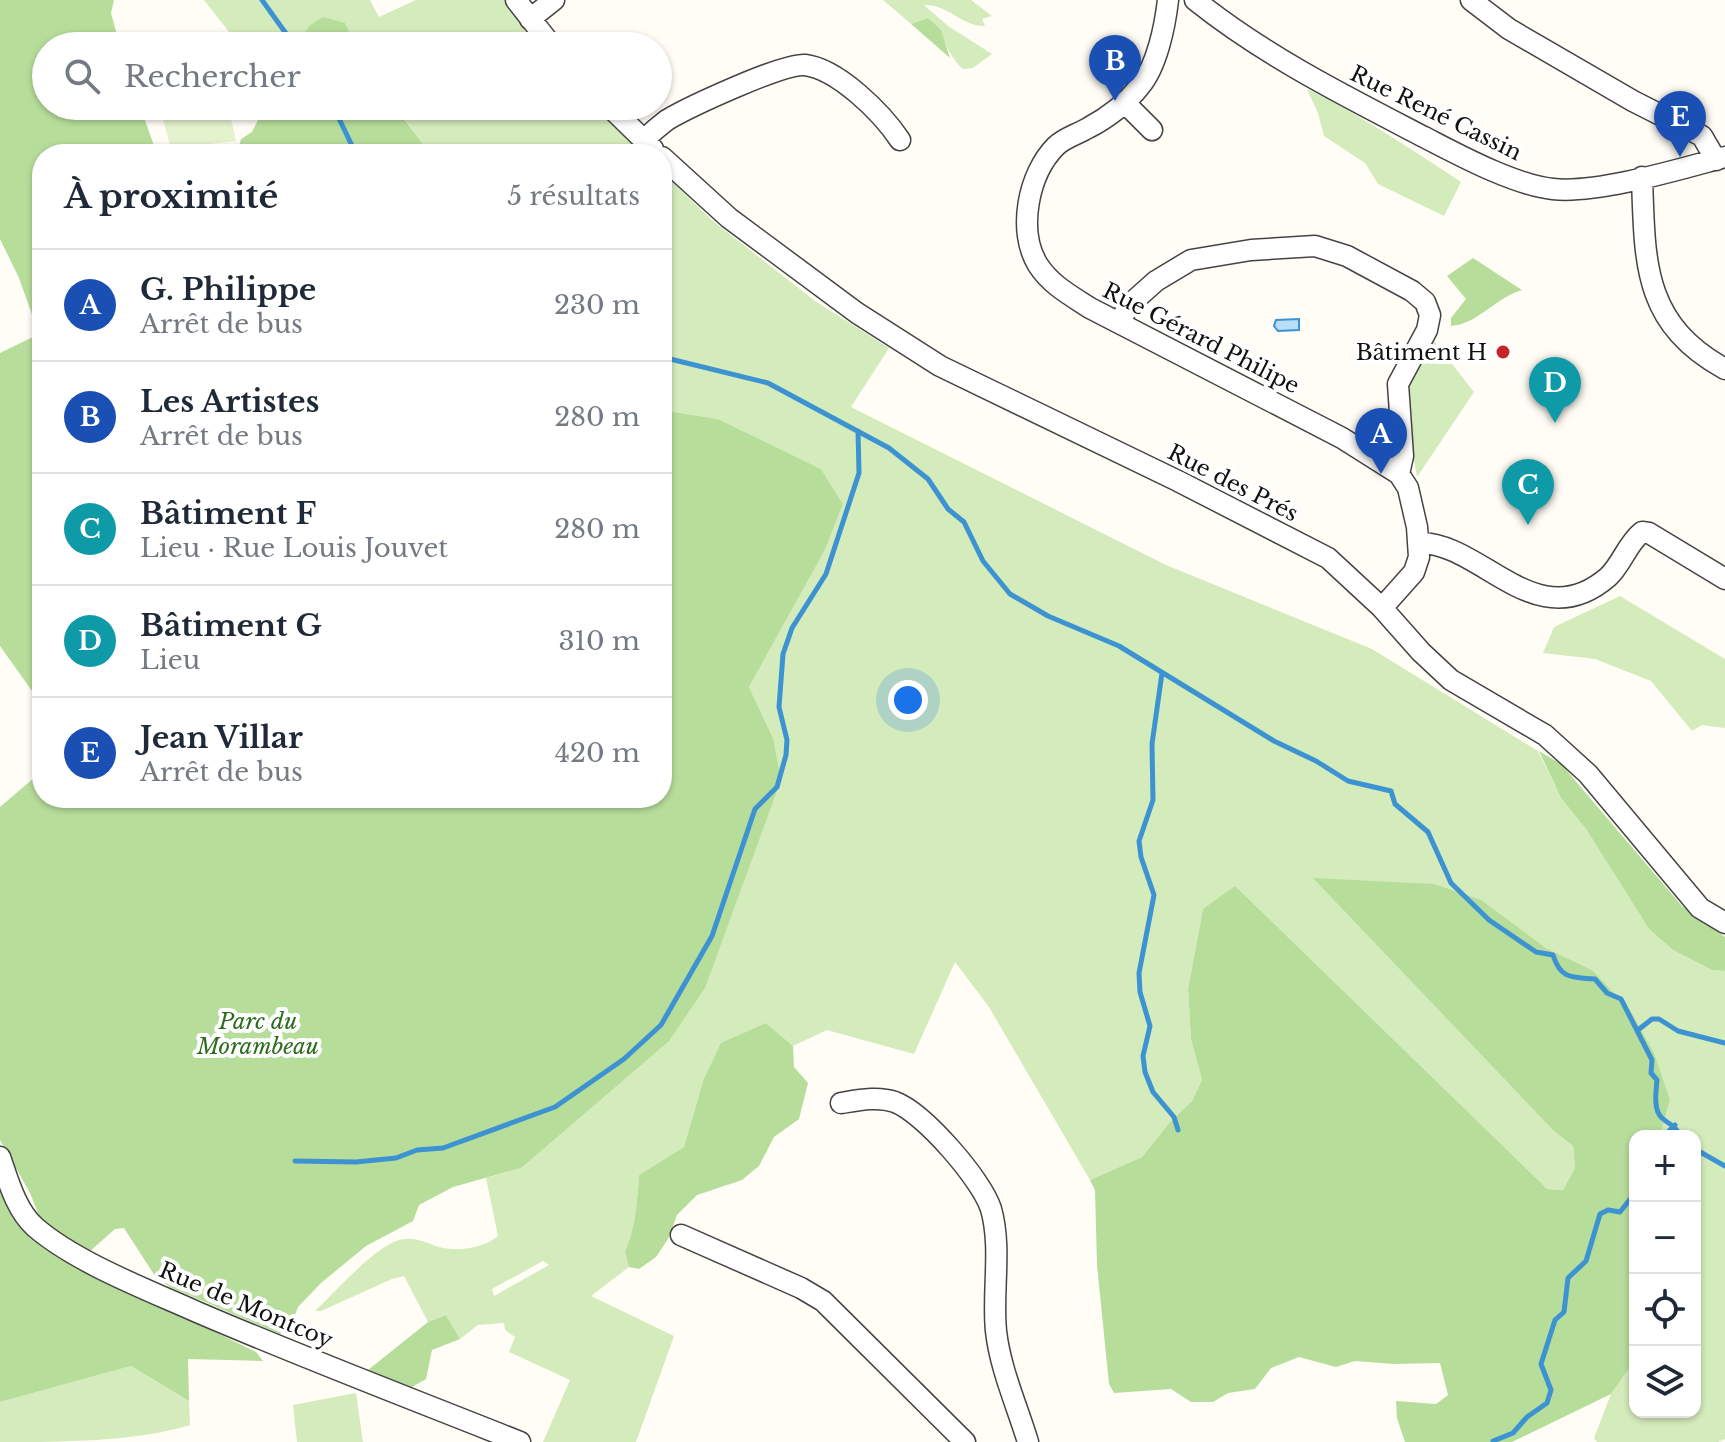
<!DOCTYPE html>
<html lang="fr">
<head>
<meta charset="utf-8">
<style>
	:root { --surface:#fff; --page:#f2f2f3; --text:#1f2937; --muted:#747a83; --line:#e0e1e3; --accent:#0f766e }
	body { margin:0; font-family:"Libre Baskerville",serif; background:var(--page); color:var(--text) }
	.controls { position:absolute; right:24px; bottom:24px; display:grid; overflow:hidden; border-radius:16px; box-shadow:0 2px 6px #0004 }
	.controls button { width:72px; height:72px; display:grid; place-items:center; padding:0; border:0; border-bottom:2px solid var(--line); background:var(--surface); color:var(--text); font:40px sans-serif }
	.you { position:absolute; left:908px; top:700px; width:28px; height:28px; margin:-20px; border:6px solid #fff; border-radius:50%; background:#1a73e8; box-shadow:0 0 0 12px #1a73e833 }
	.badge { display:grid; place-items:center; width:52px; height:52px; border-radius:50%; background:var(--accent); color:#fff; font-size:26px; font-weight:700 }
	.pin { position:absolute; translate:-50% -66px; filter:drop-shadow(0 2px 4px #0008) }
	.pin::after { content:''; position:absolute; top:42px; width:28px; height:24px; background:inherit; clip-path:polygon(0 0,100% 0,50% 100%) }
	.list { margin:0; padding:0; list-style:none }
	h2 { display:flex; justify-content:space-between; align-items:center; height:104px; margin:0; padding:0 32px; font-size:34px }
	h2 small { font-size:26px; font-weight:400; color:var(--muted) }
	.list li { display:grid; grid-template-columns:52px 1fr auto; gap:24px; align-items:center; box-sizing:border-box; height:112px; padding:0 32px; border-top:2px solid var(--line) }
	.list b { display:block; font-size:30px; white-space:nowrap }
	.list p { margin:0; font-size:26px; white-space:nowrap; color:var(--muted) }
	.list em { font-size:26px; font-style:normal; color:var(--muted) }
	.icon { flex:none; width:44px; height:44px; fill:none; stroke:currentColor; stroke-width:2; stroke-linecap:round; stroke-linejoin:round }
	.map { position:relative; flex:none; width:1725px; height:1442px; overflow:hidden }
	.search { position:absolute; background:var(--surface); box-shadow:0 2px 6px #0004; left:32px; top:32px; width:640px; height:88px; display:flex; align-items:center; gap:20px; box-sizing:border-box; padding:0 28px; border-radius:44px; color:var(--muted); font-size:30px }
	.panel { position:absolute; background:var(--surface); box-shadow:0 2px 6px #0004; left:32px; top:144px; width:640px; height:664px; border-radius:32px }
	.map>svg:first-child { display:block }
	.green { fill:#d4ebbc; fill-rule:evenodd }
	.forest { fill:#b7dd9b }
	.pitch { fill:#e5f2ce }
	.water { fill:#b8def8; stroke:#3d93d1; stroke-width:2 }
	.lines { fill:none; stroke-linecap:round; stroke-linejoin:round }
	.stream { stroke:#3d93d1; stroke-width:5 }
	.minor-casing { stroke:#444; stroke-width:23 }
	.minor { stroke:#fff; stroke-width:20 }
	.poi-dot { fill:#c52429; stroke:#fff; stroke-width:3 }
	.labels { text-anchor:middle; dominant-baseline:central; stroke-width:8; stroke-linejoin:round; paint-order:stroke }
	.street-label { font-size:22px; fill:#111; stroke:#fff }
	.poi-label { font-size:22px; fill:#111; stroke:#fff; text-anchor:end }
	.park-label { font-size:22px; font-style:italic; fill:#2d6c1e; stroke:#fff }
</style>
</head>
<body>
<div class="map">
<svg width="1725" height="1442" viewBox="0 0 1725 1442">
	<rect width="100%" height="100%" fill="#fffdf5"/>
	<path class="green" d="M204,0h166l9,17 37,-17h89l36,46h-184l-12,-23 -36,3 -14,20h-55z
		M883,0h88l21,16 -10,3 3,7c-24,0 -39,-23 -61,-21l24,21 44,28 -19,14 -10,1c-17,-15 -18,-35 -35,-51l-17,6z
		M1307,89c54,26 104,60 154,93l-17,34 -66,-32 -13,-21 -41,-27 -6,-23z
		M395,106h199l49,48h-181l2,-7c-12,2 -21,7 -33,7z
		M662,172l52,50 101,79 74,47 -38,59 315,158 206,84 166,102 23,47 25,31 63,100 24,21 39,20 13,1v468l-7,3h-121l-3,-4 17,-44 24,-34v52h60v-276h-35l10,-36 -78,-130 -46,-22 -65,-47 74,231 18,14 2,22 -12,22 -16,-1 -344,-280 -15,80 3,50 11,41 -10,21 -22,21 -28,35 -52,23 -101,-173 -34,-45 -41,92 -87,-24 -34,16 -27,-23 -63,58 -19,66 -45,28c-2,26 -3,53 -14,76l4,16 -38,29 83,40 -38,106h-93l27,-62 -61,-28 6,-15 -10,-7 -1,-7 -26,2 -18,14 -14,-24 -18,7 -24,-46 -12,3 -71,32h-6c21,-20 56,-60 81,-70 17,-6 27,1 43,6 19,5 45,1 59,-11l-12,-58 35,-10 252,-430 -24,-51 76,-137 18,-46 -22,-35 -103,-50 -56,-9zM543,1261l6,4 -55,31 -2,-7z
		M1434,341l40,51 -57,85 -12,-66 1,-34z
		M1620,596l105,63v69l-23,-3 -10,6 -41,-50 -56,-22 -52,-6 11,-26z
		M131,1366l58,35 1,24c-56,17 -129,17 -190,17v-40z
		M356,1393l7,49h-66l-4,-37z"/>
	<path class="forest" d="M0,0h114l-3,13 9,33h-74v60h75l2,5 19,1 15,42h-115v551l-42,-59v-293l39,-19 -20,-56 -19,-39z
		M323,17l22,6 12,23h-62l14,-20z
		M928,18l13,12 9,28 -39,-34z
		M265,106h129l37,48h-194l4,-15 11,-7z
		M1473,258l49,32c-27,8 -44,34 -71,36v-8l15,-19 -19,-23z
		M662,410l56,9 103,50 22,35 -18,46 -76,137 24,51 8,42 -76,208 -36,53 -148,127 -68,19 -34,18 -6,16 -47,25 -45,37 -23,24 -7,19 -11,8 -110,-47 -15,-11 -31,-48 -9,1 -26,23 -27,-16 -22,-18 -10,-25 -30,-53v-333l42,-36v27h620z
		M1539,751l22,13 121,142 43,31v34l-13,-1 -39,-20 -24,-21 -63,-100 -25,-31z
		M1313,878l121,6 47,16 65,48 46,22 38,40 24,43 16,47 -10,36h-25v51l-3,5 3,18v150l-24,34 -99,48h-107l-8,-24 -1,-17 40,3 12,-9 -8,-32 -46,1 -39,-3 -19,6 -37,-10 -28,11 -16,21 -27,4 -15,9h-22l-20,-13 -57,4 -5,-9 -12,-119 -2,-75 -5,-10 52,-23 28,-35 22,-21 10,-21 -11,-41 -3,-50 15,-80 32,-23 312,303 16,1 12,-22 -2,-22 -18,-14z
		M766,1023l27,23 1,21 14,16 -9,36 -25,18 -15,29 -17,14 -45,15 -20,20 -9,24 -12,18 -17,12 -10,-2 -4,-16c11,-23 12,-50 14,-76l45,-28 19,-66 18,-38z
		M0,1183l25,48 31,24 200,97 7,9 -75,-2 1,42 -58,-35 -131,36z
		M446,1315l14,24 -28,11 -6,29 -16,9 -42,-18 60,-48z"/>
	<path class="pitch" d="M159,106h69l8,35 -65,7z"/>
	<path class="water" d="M1299,319v11l-21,1 -4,-5 2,-6z"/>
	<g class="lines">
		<path class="stream" d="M262,0l33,46
			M333,106l23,48
			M662,357l106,26 121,65 39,31 20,30 16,13 19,39 27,33 38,22 71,30 155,95 42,20 32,20 43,10 4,13 33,28 23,51 38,37 47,32 17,3c8,25 19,22 42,24l12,14 14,6 31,61 -1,13 6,7c-1,11 -4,30 5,38 9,8 12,6 19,18
			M1162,673l-10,71 1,56 -14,41 2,16 13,38 -15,78 1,19 10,34 -7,30 2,16 8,20 21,25 4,13
			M1638,1030l14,-11h7l19,12 47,12
			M1664,1136l11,-11
			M1695,1149l30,17
			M295,1161l61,1 40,-4 21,-8 26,-2 112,-41 69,-48 37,-34 51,-89 43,-127 22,-22 9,-32 1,-15 -8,-33 4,-53 9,-26 34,-54 33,-101 -1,-42
			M1493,1441l20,-8 14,-16 20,-14 4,-13 -10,-26 14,-44 9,-8 4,-34 18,-17 14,-47 8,-4 12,2 15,-19"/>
		<g class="minor-casing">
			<path id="minor" d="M516,0l36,46
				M1168,0c-3,26 -11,66 -28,86 -15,19 -31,31 -52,42 -10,6 -24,10 -32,18 -28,28 -39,85 -18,119 13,20 32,30 52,43l252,130 57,36 9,14 9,39 2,30 -5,15 -32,36
				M1195,0c70,56 150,96 229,137 35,18 90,48 129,52 44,5 127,-20 172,-32
				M1471,0l38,29 124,72 69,35 14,24
				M530,19l24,-19
				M1125,103l27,27
				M609,106l44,43
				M644,140c7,-7 15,-14 23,-20 22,-13 116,-57 138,-55 33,4 77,48 95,75
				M662,157l67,61 128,95 83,53 238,115 150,77 54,50 39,44 30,28 94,55 43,39 112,134 25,15
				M1642,177c3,85 0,146 83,192
				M1120,323l8,-17 28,-25 35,-21 60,-10 64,-4 32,10 65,35 13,11 5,13 -3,15 -29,54 5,72 -4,18
				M1418,543c63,-2 118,96 190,34 14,-13 19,-33 34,-45l7,1 76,46
				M841,1103c18,-3 37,-7 54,-1 29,11 87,78 96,107 11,39 1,82 5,122 4,37 21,75 32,111
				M0,1157c8,23 16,53 35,70 40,35 113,63 162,85 107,46 215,87 323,130
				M681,1235l120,53 22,13 142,141"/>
		</g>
		<use href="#minor" class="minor"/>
	</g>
	<circle class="poi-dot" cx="1503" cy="352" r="8"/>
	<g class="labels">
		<g class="street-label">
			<text transform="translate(1436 113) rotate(26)">Rue René Cassin</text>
			<text transform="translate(1201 338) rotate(27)">Rue Gérard Philipe</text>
			<text transform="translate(1233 483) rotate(27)">Rue des Prés</text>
			<text transform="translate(246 1305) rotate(23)">Rue de Montcoy</text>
		</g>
		<g class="poi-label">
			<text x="1487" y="352">Bâtiment H</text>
		</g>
		<g class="park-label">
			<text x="258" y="1021">Parc du<tspan x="258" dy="25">Morambeau</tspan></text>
		</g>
	</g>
</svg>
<div class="controls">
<button>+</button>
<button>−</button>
<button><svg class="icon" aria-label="locate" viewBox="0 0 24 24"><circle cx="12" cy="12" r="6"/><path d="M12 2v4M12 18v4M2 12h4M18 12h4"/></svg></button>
<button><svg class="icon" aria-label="layers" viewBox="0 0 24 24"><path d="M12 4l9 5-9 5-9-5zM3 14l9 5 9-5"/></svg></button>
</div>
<div class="you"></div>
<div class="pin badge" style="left:1381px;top:474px;background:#1a4fb4">A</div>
<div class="pin badge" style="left:1115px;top:101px;background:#1a4fb4">B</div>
<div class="pin badge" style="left:1528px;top:525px;background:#0f9aa8">C</div>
<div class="pin badge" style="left:1555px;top:423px;background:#0f9aa8">D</div>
<div class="pin badge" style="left:1680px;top:157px;background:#1a4fb4">E</div>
<div class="search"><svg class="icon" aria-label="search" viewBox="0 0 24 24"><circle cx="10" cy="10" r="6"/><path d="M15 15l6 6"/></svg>Rechercher</div>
<section class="panel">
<h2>À proximité<small>5 résultats</small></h2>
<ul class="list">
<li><span class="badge" style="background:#1a4fb4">A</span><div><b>G. Philippe</b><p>Arrêt de bus</p></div><em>230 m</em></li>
<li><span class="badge" style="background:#1a4fb4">B</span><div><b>Les Artistes</b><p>Arrêt de bus</p></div><em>280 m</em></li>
<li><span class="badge" style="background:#0f9aa8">C</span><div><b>Bâtiment F</b><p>Lieu · Rue Louis Jouvet</p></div><em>280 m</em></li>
<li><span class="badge" style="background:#0f9aa8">D</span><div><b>Bâtiment G</b><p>Lieu</p></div><em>310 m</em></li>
<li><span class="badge" style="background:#1a4fb4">E</span><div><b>Jean Villar</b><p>Arrêt de bus</p></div><em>420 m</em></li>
</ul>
</section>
</div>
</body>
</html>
